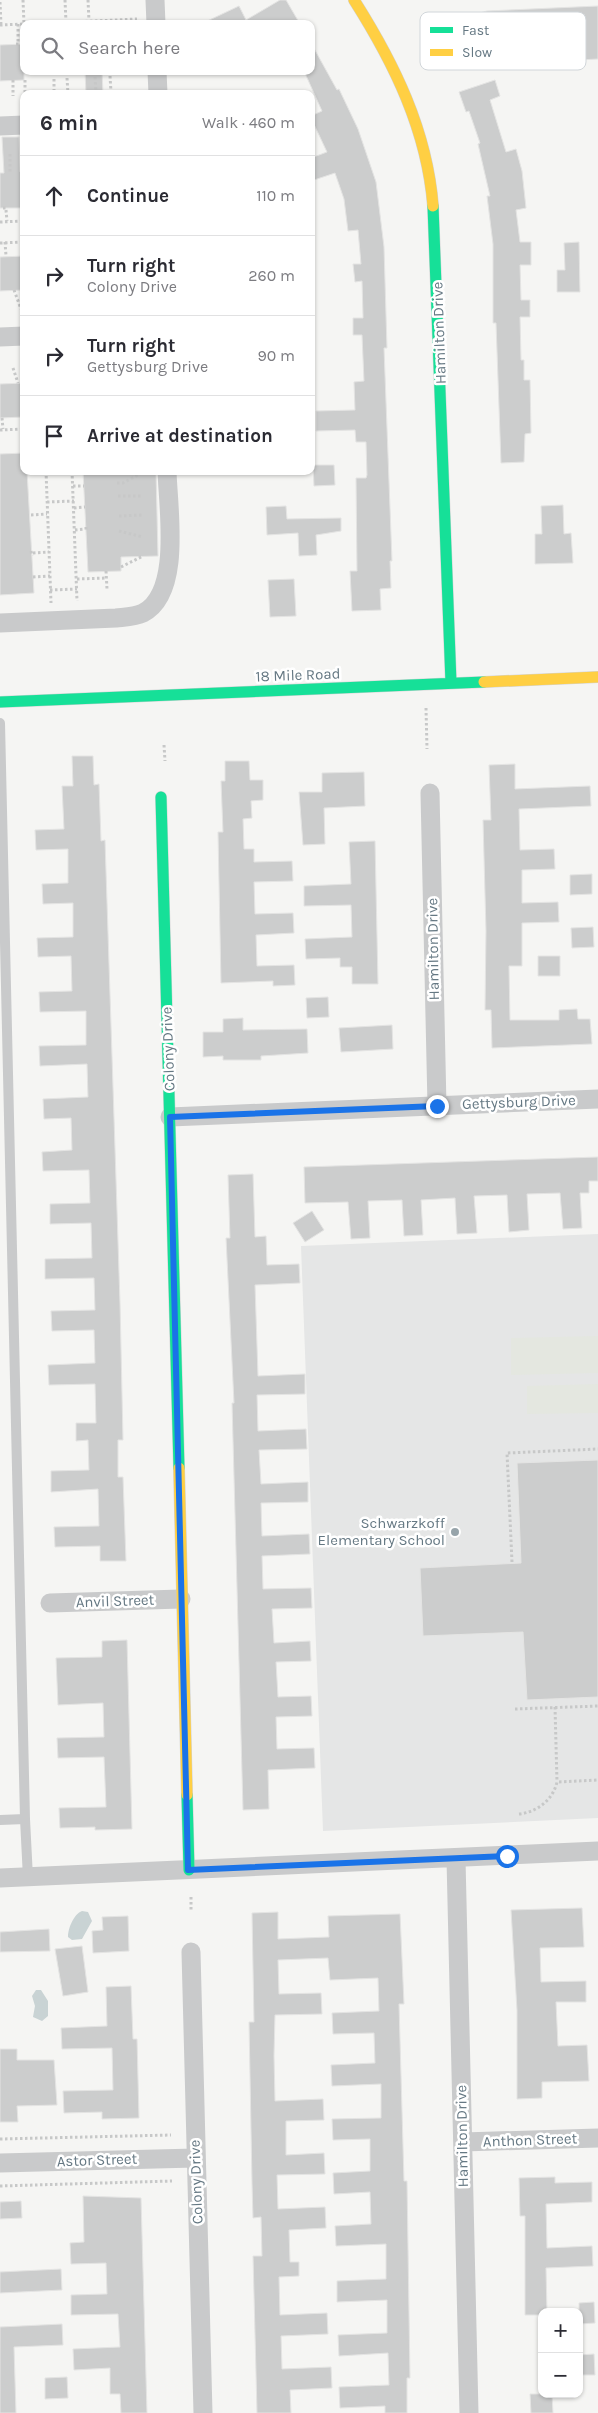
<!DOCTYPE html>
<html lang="en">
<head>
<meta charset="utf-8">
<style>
	:root { --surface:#fff; --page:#f2f2f3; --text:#2b2b33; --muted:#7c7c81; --line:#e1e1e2 }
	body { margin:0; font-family:Karla,sans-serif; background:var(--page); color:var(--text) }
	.controls { position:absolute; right:15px; bottom:15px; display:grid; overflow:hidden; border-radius:10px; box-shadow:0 1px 4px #0004 }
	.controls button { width:45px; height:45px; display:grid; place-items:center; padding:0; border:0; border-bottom:1px solid var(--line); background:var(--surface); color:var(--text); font:25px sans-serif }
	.stop { position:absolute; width:15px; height:15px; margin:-11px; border:4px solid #1a73e8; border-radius:50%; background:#fff }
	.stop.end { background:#1a73e8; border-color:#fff; box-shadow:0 1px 5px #0008 }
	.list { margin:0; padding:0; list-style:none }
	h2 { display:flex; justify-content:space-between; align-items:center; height:65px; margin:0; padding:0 20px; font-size:21px }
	h2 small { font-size:16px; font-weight:400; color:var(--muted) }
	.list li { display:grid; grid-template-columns:32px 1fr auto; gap:15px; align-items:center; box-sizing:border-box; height:80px; padding:0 20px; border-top:1px solid var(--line) }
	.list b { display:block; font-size:19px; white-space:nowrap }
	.list p { margin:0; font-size:16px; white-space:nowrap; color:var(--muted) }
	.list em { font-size:16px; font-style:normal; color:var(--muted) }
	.icon { flex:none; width:28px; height:28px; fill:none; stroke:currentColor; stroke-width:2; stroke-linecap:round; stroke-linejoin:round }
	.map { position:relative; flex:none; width:598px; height:2413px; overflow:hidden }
	.search { position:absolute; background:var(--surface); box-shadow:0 1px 4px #0004; left:20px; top:20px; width:295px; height:55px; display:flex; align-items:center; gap:12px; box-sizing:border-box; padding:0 18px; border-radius:10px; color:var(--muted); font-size:19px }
	.panel { position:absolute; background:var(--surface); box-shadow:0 1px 4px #0004; left:20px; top:90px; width:295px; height:385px; border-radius:10px }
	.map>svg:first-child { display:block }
	.built { fill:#e5e6e6 }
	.green { fill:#e4e7e0 }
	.water { fill:#c9d3d4 }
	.building { fill:#cccdcd; stroke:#e4e4e3 }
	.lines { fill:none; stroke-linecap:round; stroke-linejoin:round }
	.fast-casing { stroke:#d2d3d4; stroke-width:12 }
	.slow-casing { stroke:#d2d3d4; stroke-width:12 }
	.path { stroke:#c7c8c8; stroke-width:3; stroke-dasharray:2.5 2.5; stroke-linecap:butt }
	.lane { stroke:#c9cacb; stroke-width:10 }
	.street { stroke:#c9cacb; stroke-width:19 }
	.fast { stroke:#16e098; stroke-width:11 }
	.slow { stroke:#ffcf43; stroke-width:11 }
	.route { stroke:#1a73e8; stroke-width:6 }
	.poi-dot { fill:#97a4aa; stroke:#fff; stroke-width:2 }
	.labels { text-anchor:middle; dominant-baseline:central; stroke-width:5; stroke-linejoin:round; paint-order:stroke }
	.street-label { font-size:15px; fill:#657883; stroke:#fff }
	.poi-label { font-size:15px; fill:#657883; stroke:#fff; text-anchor:end }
	.key { fill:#fff; stroke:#d1d6da; stroke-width:1 }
	.key-label { font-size:14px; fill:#657883 }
</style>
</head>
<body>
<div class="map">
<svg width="598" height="2413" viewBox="0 0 598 2413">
	<rect width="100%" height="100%" fill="#f5f5f3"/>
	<path class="built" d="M598,1234v584l-275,13 -22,-585z"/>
	<path class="green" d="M598,1336v37l-87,2v-37z
		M598,1384v29l-71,1v-28z"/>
	<path class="water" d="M82,1911l6,1 4,9 -10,18 -10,1 -4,-3c0,-9 6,-23 14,-26z
		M36,1990h5l7,11v15l-6,5 -9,-4 2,-11 -3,-10z"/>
	<path class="building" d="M280,0h6l14,24h-99l38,-18 7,14z
		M598,6v53l-19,1 -1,-17h-60v-10l-25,2 -23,6 3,9 -19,6 -3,-10 -19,5 -6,-23 61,-17z
		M311,43l26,47 2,-1 19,40 18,53 8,65 3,101h-3l8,213h-2l1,27 -11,1 1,21 -29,1 -2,-40h7l-1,-93h10l1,-3 -1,-33h-10l-1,-12 -39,1v-20l39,-1 -1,-28 10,-1 -2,-46h-9v-17h10v-3l-1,-34 -7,1 -2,-18h8l-3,-34 -10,1 -4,-32 -9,-26 -24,8v-23l16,-6 -16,-34v-2l11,-5 -18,-40h7z
		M24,44v36l-24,1v-36z
		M85,71h17l1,23h-17z
		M495,80l5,16 -10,4 16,52 10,-3 6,22 4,37 -10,2 4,32h11v23h-11l1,35h9v17h-10l1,43h3v20h6l1,53 -6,1 -1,28 -23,1 -5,-140h-3v-79l-6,-48h3l-12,-52 2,-1 -11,-32 -3,1 -7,-20z
		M2,137h17l1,35h4v36h-24v-35h4z
		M579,242l1,50h-23v-22h8l-1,-27z
		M24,256v34l-24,1v-34z
		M24,383v34l-24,1v-34z
		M24,453v18h3l7,122 -34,2v-141z
		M313,465h21l1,20 -21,1z
		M83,471h73l2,85 -37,1v14l-33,1z
		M563,505l1,29 7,-1 2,30 -38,1v-30h7l-1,-28z
		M286,506l1,13 54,-1v13l-25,4 1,20 -18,1 -1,-23 -31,2 -1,-28z
		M294,579l2,37 -26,1 -2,-37z
		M72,756h21l1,29 5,-1 2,57 4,-1 15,463 3,137h-5v37h5l3,84h-26v-15l-45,1 -1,-20 45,-1 -1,-37 -47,3v-21l38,-1 -1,-30 -12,1v-18h20l-1,-39 -46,1 -1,-20 47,-2 -1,-33 -42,1 -1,-20 44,-1 -1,-32 -49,1v-20l47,-1 -1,-35 -41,1v-20l40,-1 -1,-33 -46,1 -1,-19 30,-2 -1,-32 -27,1 -1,-20 45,-2 -1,-33 -47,2 -1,-20 47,-1v-34l-46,1 -1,-20 33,-1 -1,-35 -33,1 -1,-19 36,-1v-34l-30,1 -1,-20 26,-1v-34l-32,1 -1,-20 29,-1 -2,-43h11z
		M225,761h24l1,19h13v20l-12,1 1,17 -9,1 1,30h10v13l38,-1 1,20 -39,1 1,32 38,-1 1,20 -38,2 1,31 37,-1 1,20 -22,1v-5l-52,2 -3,-151h5l-2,-51h4z
		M515,764v25l75,-3 1,20 -72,3 1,41 34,-1 1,20 -33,1v33l36,-1 1,20 -37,1v43h-13l1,54h49v-10l18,-1 1,10h12l2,25 -100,4 -1,-38h-6l1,-79 -3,-111h8l-2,-55z
		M364,772l1,34 -41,2 1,36 -22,1 -4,-53h23v-19z
		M375,841l3,143h-26v-17h-12v-9l-34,1 -1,-20 47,-2 -1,-32 -47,1v-20l47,-2 -2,-42z
		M592,874v20l-22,1v-20z
		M593,927l1,20 -22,1 -1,-20z
		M538,956h22v20h-22z
		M328,997l1,20 -22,1 -1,-20z
		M243,1018v12l64,-1 1,24 -47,3v4h-38v-4l-20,1v-25h20v-13z
		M392,1025l1,24 -52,3 -2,-24z
		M598,1157v24h-9v12h-9l2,35 -19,1 -3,-36 -33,1 2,36 -20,2 -2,-37 -33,1 3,37 -20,1 -2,-36 -34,2 2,35 -19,1 -2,-36 -34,1 2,37 -19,1 -3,-37 -43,1 -1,-36z
		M253,1174l2,63 11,-1 1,29 32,-1 1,19 -45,2 3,91 47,-2v20l-48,1 1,36 48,-2 1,20 -48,1 2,34 47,-2v20l-47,1 1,33 47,-2 1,20 -48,2 1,33 48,-1 1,20 -40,1 2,34 36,-2 1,20 -35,1 2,35 33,-1 1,20 -36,1 1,32 37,-1 1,20 -47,2 1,39 -26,1 -11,-407h2l-8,-165h4l-2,-63z
		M312,1211l12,19 -19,12 -12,-19z
		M598,1460v237l-71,3 -4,-68 -100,4 -3,-68 101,-5 -4,-100z
		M127,1640l5,189 -37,1v-3l-35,1 -1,-20 47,-1 -2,-50 -46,1 -1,-20 47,-1 -1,-34 -45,2 -2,-47 46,-1v-16z
		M582,1908l2,39 -44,1 1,34 45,-1v21h-30l2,44 29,-1 2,36 -47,1v16l-25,1v-89l-6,-100z
		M278,1912v27l51,-2 -1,-21 72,-2 4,90h-5l5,177h3l3,197h-3v35h-22v-7l-45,2 -1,-21 50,-2 -1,-32 -49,3 -1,-21 49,-2v-33l-50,2v-21l49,-2v-35l-50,2 -1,-20 36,-2 -1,-32 -36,2 -1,-21 37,-2v-32l-37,1 -1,-21 49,-1v-34l-49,2 -1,-21 44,-2 -1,-30 -41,1 -1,-21 47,-2 -1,-33 -48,2 -2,-22 -50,2 1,34 42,-1 1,21 -47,1 -1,41 1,45 48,-2 1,21 -38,1v34l38,-2 1,21 -48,1 1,34 47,-2 1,21 -37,2 1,32h9v14l-20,1 1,38 47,-2 1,21 -47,2 1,33 49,-2 1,21 -42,2 1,23h-34l-4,-157h9l-1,-39 -8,1 -1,-35 -3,-161h5l-2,-109z
		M128,1916l1,35 -36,2 -1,-22 11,-1 -1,-13z
		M49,1929l1,22 -50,1v-20z
		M82,1946l6,46 -25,4 -8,-47z
		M131,1986l2,53h4l2,79 -37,1v-7l-38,1 -1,-22 50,-1 -1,-42 -50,1 -1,-21 46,-2 -1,-39z
		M0,2049h17v11h37l3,45 -40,1 1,16h-18z
		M555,2177v6l37,-1v20l-46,2 1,44 45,-2 1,20 -47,2 1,44h-5v3h-17v-99h-5l-1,-38z
		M83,2196l58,2 6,215h-26l-1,-19h-10v-26l-36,2 -1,-21 47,-2 -2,-33 -47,1v-20l36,-1 -1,-31 -35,1 -1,-21 14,-1z
		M21,2201l1,17 -22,1v-17z
		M61,2269l1,21 -62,3v-21z
		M594,2302l1,21 -16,1v-21z
		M62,2324l1,21 -49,2 2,66h-16v-86z
		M594,2354l1,21h-16v-20z
		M67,2377l1,21 -23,1v-21z
		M530,2394h22l1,19h-22z"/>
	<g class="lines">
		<g class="fast-casing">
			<path id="fast" d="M433,206l18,477
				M0,702l484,-20
				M161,797l18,671
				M187,1795l2,75"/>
		</g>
		<g class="slow-casing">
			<path id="slow" d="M354,0c40,63 73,130 79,206
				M484,682l114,-5
				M179,1468l8,327"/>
		</g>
		<path class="path" d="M23,0l1,24
			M65,0l1,22
			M88,0l1,21
			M0,2l1,23
			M18,24v19
			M30,24l107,-5
			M0,25l24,-1
			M16,44h5
			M110,76l1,16
			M95,77l1,15
			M67,78l1,16
			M54,79v15
			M13,80v16
			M25,80v14
			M10,154v19
			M3,208h5
			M6,210l1,11
			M0,222l24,-1
			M5,242l1,14
			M0,243l24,-1
			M14,290l7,19
			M13,368l5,15
			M2,418l1,11
			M0,430l24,-1
			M46,471l5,132
			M72,471l5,130
			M29,473l17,-1
			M117,483h6l17,-9
			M73,486h11
			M118,496h23
			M47,502l27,-1
			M74,508l11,-1
			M31,515l16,-1
			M119,516l23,-1
			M86,527v5
			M75,530l10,-1
			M119,531l24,6
			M31,551l1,5
			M33,553l16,-1
			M121,567l22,-11
			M106,571l1,18
			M33,577l17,-1
			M77,579l30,-1
			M50,590l27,-1
			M426,708l1,41
			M164,745l1,16
			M512,1562l-5,-109 91,-4
			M555,1707l2,75
			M515,1709l83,-3
			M519,1814c18,-2 34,-14 38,-32l41,-2
			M191,1897v15
			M0,2139l171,-4
			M0,2186l172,-5"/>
		<path class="lane" d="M0,723l25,1096 -25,1
			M25,1819l3,59"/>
		<path class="street" d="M155,0l1,24
			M157,71l1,23
			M0,126l24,-1
			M0,337l24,-1
			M0,623l116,-5c9,-1 19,-1 27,-5 39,-20 25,-105 24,-142
			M430,793l7,313
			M170,1117l428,-18
			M50,1603l131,-4
			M456,1859l13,554
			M0,1878l598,-27
			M191,1952l12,461
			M463,2142l135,-4
			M0,2163l195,-5"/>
		<use href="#fast" class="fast"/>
		<use href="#slow" class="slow"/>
	</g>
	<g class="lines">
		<path class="route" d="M437,1106l-267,11 18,753 319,-14"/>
	</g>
	<circle class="poi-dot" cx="455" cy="1532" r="5"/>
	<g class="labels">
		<g class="street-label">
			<text transform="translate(439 333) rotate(-92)">Hamilton Drive</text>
			<text transform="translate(298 675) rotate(-2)">18 Mile Road</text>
			<text transform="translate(433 949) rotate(-91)">Hamilton Drive</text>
			<text transform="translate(168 1049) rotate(-92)">Colony Drive</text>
			<text transform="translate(519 1102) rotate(-2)">Gettysburg Drive</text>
			<text transform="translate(115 1601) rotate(-2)">Anvil Street</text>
			<text transform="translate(462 2136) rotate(-91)">Hamilton Drive</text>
			<text transform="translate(530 2140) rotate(-2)">Anthon Street</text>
			<text transform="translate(97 2160) rotate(-2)">Astor Street</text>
			<text transform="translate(196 2182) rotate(-92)">Colony Drive</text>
		</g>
		<g class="poi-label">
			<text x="445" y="1523">Schwarzkoff<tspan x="445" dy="17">Elementary School</tspan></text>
		</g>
	</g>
	<rect x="420" y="12" width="166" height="58" rx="8" class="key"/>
	<rect x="430" y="27" width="23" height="6" fill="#16e098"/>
	<rect x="430" y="49" width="23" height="7" fill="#ffcf43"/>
	<g class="key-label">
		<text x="462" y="35">Fast</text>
		<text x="462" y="57">Slow</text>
	</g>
</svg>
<div class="controls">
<button>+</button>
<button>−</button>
</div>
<div class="stop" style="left:507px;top:1856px"></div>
<div class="stop end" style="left:437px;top:1106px"></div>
<div class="search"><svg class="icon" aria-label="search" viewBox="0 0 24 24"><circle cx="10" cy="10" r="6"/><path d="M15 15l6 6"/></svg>Search here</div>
<section class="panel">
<h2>6 min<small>Walk · 460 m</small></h2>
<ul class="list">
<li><svg class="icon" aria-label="ahead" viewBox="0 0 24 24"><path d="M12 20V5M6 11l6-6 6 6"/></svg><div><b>Continue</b></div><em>110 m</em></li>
<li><svg class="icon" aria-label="right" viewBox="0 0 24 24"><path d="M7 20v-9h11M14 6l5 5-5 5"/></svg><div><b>Turn right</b><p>Colony Drive</p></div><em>260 m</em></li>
<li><svg class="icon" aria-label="right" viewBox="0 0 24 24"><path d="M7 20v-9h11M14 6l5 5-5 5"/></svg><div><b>Turn right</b><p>Gettysburg Drive</p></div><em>90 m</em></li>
<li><svg class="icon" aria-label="arrive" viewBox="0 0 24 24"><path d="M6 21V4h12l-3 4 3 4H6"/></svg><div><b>Arrive at destination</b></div></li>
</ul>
</section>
</div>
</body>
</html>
